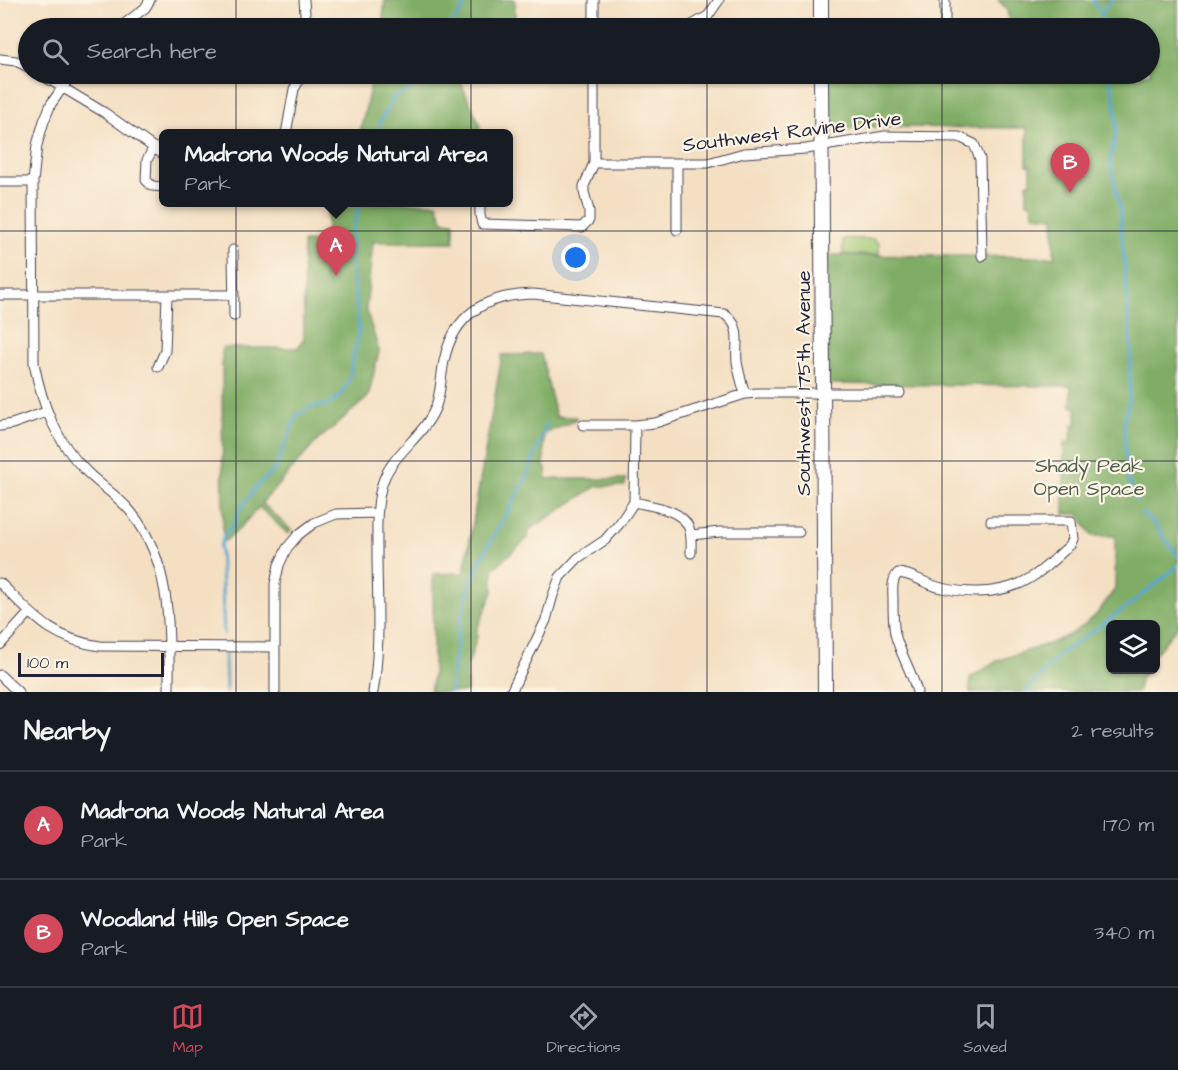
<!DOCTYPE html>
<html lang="en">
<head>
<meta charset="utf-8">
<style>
	:root { --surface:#171b24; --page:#20242c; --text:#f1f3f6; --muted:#9ea1a6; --line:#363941; --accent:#d1495b }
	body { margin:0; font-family:"Architects Daughter",sans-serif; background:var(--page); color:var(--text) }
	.controls { position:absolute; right:18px; bottom:18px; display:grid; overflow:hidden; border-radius:9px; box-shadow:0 2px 4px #0004 }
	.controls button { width:54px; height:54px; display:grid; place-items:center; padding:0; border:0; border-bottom:2px solid var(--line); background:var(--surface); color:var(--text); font:30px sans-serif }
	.scale { position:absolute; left:18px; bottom:15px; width:146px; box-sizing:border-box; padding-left:6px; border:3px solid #22223b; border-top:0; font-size:16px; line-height:21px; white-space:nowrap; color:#22223b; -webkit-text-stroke:4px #fcf5e5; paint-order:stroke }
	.you { position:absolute; left:576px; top:258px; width:21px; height:21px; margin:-15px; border:4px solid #fff; border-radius:50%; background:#1a73e8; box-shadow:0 0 0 9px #1a73e833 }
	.badge { display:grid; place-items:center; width:39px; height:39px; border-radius:50%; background:var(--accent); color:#fff; font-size:20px; font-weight:700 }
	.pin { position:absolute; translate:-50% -50px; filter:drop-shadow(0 2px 3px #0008) }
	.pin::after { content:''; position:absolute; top:32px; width:21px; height:18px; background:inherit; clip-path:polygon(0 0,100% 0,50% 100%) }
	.popup { position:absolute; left:159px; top:129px; width:354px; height:78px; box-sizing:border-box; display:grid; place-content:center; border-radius:9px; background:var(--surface); filter:drop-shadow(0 2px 4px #0005); font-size:20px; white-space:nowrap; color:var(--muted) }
	.popup b { font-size:22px; color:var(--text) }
	.popup::after { content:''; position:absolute; left:50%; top:100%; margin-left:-12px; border:12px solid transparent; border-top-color:var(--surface) }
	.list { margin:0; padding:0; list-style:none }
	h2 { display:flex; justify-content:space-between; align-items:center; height:78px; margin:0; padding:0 24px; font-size:26px }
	h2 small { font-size:20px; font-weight:400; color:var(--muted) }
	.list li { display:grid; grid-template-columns:39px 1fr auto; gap:18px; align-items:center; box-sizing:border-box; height:108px; padding:0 24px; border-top:2px solid var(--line) }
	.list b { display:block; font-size:22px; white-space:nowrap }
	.list p { margin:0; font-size:20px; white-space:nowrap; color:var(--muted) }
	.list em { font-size:20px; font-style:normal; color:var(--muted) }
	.icon { flex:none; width:33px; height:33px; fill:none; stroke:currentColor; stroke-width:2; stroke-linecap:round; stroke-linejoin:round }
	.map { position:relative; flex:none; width:1178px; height:692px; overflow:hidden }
	.search { position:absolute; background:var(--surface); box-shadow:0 2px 4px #0004; left:18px; right:18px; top:18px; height:66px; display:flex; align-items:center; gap:15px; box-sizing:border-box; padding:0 21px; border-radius:33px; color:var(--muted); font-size:22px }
	.sheet { height:294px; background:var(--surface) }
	nav { display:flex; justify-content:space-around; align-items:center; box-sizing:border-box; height:84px; border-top:2px solid var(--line); background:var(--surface); font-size:16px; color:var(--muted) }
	nav a { display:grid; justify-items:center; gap:3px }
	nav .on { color:var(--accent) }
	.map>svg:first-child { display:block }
	.green { fill:#a1c975; stroke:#627658; stroke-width:1.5 }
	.forest { fill:#80ad66; stroke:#516850; stroke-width:1.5 }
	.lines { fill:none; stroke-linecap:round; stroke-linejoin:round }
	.stream { stroke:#57a7d1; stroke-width:3 }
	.minor-casing { stroke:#423e4f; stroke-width:11 }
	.secondary-casing { stroke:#423e4f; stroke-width:16 }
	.minor { stroke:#fff; stroke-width:9 }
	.secondary { stroke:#fff; stroke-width:14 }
	.grid { fill:none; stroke:#22223b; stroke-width:1.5; stroke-opacity:0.55 }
	.labels { text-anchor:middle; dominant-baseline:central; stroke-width:4.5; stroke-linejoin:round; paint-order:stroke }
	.street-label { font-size:20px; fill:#22223b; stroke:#fcf5e5 }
	.park-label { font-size:20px; fill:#4e5c4f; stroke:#fcf5e5 }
</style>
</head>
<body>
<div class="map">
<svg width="1178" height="692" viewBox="0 0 1178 692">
	<rect width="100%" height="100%" fill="#fcf5e5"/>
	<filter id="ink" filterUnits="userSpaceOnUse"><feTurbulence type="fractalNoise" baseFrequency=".0167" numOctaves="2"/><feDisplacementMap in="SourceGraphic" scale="12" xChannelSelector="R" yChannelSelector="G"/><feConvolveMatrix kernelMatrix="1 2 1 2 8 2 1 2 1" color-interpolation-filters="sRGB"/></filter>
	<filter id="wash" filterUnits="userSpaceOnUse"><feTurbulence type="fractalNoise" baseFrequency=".008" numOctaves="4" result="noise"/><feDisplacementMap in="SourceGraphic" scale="24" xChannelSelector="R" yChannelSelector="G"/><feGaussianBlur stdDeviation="1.35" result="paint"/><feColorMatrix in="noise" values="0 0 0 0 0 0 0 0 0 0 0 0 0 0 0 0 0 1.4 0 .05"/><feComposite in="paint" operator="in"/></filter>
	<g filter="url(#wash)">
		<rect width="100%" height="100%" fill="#f4dfc2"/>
		<path class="green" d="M843,239h31l5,5v11h-36z"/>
		<path class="forest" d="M385,0h130v28h-133z
			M998,0h180v626l-22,27v-29h-46v46h36l-5,8 -4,14h-167v-14l29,-18 55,-18 19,-9 23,-18 19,-26v-53h-23l-13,-22h-15v-72h7l1,-17h4v-18h-5v-21l-243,-2 -1,-129 227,2v-40l-21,-2 -1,-12h-5v-20h4v-17l-4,-1v-37l-154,-1 -27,4 -6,-5h-13v-52h323v-46h-138l-6,-20z
			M373,74h84l23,51v8h-120z
			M327,203h110l6,18 11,1v20h-81l-7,67 13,42 -11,46 -51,44 -55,62 29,27 -3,4 -29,-27 -25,27 -11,8 -1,-194h76l6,-10 -1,-96h24z
			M541,354l15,63h20v3l-32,14v33l2,1v11h80l-1,7h-28l-68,44 -1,8 -35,31v23l-16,37v8l-10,31v24h-37l3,-18v-100l31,-1 38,-218z"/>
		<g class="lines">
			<path class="stream" d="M1092,0l9,13 2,15
				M1101,13l11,-13
				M446,28l11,-10 11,-18
				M1109,74l7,35v24l-6,28 10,49 11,138 -2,53 -5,20 1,27 2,29 9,24
				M379,134l1,-12 14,-25 16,-7 14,-14 1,-2
				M1142,513l10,8 26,35
				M224,633l-4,-87 6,-14 9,-8 3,-11 17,-25 20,-19 22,-54 14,-8 17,-2 12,-9 9,-16 10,-51 -8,-68 1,-29 9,-30
				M225,655l1,37
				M450,692l9,-66 11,-44 19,-38 36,-63 22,-57
				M1025,692l34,-37 69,-49 50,-40"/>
		</g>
	</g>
	<g filter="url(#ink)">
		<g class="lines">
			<g class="minor-casing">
				<path id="minor" d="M304,0l2,28
					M945,0v28
					M119,28l26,-20 5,-8
					M594,28v-28
					M687,28l21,-12 11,-16
					M0,59l16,2 12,6
					M40,74l65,39 59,42
					M72,74l-21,30 -7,17 -7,24 -4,37 1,181c8,42 22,79 53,109 14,14 32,25 44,40 42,52 38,118 38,180
					M286,134l8,-45 9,-15
					M154,147l-7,13 -1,20 6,6 12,1
					M594,163h114l36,-10 62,-4 79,-13 74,1 15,7 6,15 2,97
					M677,164v66
					M0,182h33
					M480,202v13l2,9 100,3 7,-7v-9l-5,-19v-6l10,-23v-89
					M233,250l1,66
					M0,295h234
					M158,367l7,-16 2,-56
					M583,425h52l20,-2 90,-29 13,-1h142
					M0,426l12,-2 34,-12
					M634,502c17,4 48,7 55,26 3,7 2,17 2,25
					M691,535l29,-3h79
					M0,583c34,33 51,56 100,63l175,1
					M0,645l30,-33
					M0,675l18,17
					M275,692v-108l4,-19 8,-17 11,-13 16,-12 22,-9 41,-1
					M373,692c8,-46 4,-94 4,-141 0,-21 -1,-42 4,-63 8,-34 43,-50 55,-82 5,-14 5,-31 8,-45 10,-48 43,-66 89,-67l191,20c19,12 11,29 13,48 2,11 5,22 8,32
					M511,692l35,-72 7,-25 7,-18 18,-19 27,-18 15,-17 14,-21 1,-77
					M917,692c-5,-21 -17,-38 -22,-58 -2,-11 -2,-22 -2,-34 0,-10 -2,-19 5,-27 16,1 28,12 44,15 31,7 66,6 93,-13 13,-9 24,-20 35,-30l3,-6 -2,-18h-80"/>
			</g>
			<g class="secondary-casing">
				<path id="secondary" d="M821,0v28
					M821,74l4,618"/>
			</g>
			<use href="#minor" class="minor"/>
			<use href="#secondary" class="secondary"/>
		</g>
	</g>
	<path class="grid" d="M236,0v28M471,0v28M707,0v28M942,0v28M236,74v618M471,74v618M707,74v618M942,74v618M0,231h1178M0,461h1178"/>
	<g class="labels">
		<g class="street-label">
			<text transform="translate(792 132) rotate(-7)">Southwest Ravine Drive</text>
			<text transform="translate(804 383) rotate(-90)">Southwest 175th Avenue</text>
		</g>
		<g class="park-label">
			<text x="1089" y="466">Shady Peak<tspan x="1089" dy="23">Open Space</tspan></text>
		</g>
	</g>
</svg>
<div class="controls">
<button><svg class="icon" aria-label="layers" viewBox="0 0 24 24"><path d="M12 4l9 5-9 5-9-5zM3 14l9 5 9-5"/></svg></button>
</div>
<div class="scale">100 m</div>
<div class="you"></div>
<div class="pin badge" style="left:336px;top:276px">A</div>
<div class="popup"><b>Madrona Woods Natural Area</b>Park</div>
<div class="pin badge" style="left:1070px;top:193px">B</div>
<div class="search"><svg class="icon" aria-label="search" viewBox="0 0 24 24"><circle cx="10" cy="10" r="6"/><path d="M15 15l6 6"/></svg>Search here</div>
</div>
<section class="sheet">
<h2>Nearby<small>2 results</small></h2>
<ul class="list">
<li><span class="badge">A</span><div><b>Madrona Woods Natural Area</b><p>Park</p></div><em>170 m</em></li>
<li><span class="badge">B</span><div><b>Woodland Hills Open Space</b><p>Park</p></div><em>340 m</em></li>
</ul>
</section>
<nav>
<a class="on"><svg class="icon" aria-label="map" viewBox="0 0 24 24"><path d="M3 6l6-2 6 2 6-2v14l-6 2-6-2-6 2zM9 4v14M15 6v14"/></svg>Map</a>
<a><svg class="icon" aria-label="directions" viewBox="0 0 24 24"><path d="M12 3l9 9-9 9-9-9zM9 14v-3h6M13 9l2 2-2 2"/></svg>Directions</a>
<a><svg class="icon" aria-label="saved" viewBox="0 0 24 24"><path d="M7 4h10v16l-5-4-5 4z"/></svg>Saved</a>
</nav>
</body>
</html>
